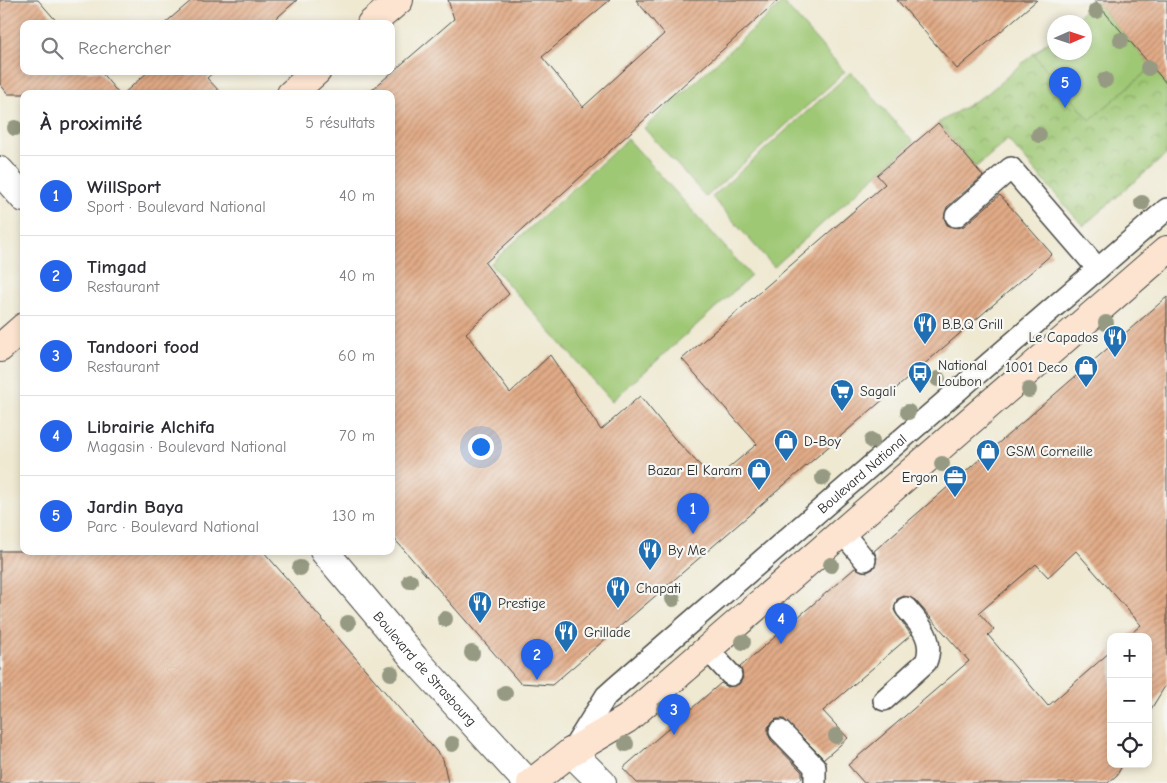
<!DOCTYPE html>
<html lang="fr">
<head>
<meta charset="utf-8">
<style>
	:root { --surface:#fff; --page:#f2f2f3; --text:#2b2b33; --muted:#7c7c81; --line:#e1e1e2; --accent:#2563eb }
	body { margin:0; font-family:"Comic Neue",sans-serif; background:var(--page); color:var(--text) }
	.controls { position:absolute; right:15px; bottom:15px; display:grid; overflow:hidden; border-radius:10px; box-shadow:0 2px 8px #0003 }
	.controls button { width:45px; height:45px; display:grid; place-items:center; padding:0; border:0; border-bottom:1px solid var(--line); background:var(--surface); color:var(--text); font:25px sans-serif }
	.compass { position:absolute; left:1047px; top:15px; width:45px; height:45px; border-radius:50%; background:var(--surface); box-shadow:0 2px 8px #0003; rotate:87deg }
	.you { position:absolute; left:480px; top:446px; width:18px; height:18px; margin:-12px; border:4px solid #fff; border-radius:50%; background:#1a73e8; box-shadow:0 0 0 8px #1a73e833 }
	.badge { display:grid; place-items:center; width:32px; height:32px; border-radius:50%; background:var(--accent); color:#fff; font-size:16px; font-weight:700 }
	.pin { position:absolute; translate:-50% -41px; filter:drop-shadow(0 1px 2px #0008) }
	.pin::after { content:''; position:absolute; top:26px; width:18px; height:15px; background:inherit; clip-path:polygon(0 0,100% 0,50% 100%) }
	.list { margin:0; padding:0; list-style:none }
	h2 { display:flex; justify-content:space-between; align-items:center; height:65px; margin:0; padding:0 20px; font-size:21px }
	h2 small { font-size:16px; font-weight:400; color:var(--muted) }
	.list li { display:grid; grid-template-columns:32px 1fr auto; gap:15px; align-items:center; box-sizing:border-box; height:80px; padding:0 20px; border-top:1px solid var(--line) }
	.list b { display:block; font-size:19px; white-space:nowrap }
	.list p { margin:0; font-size:16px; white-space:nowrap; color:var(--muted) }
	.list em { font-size:16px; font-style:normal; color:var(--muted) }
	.icon { flex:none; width:28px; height:28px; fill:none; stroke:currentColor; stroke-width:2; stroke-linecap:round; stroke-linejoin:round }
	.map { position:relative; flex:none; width:1167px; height:783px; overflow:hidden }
	.search { position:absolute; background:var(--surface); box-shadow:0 2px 8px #0003; left:20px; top:20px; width:375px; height:55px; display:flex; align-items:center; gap:12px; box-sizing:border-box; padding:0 18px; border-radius:10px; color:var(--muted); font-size:19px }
	.panel { position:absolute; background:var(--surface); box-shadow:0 2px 8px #0003; left:20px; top:90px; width:375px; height:465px; border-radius:10px }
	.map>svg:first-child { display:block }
	.park { fill:url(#park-crowns); stroke:#657a50 }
	.garden { fill:#9fc874; stroke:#657a50 }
	.building { fill:url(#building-hatch) }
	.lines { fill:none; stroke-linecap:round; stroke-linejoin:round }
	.lane-casing { stroke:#484844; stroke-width:24 }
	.street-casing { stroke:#484844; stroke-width:30 }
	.secondary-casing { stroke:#484844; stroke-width:30 }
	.lane { stroke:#fff; stroke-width:21 }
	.street { stroke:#fff; stroke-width:28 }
	.secondary { stroke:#fde4d1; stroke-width:28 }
	.tree { fill:#969a82 }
	.labels { text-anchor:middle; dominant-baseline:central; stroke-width:4.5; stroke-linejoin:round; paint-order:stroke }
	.poi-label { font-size:14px; fill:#2b2b2b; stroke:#f6f6f2; text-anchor:start }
	.street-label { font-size:14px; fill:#2b2b2b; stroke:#f6f6f2 }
</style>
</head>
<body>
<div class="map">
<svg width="1167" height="783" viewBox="0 0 1167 783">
	<defs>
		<pattern id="park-crowns" width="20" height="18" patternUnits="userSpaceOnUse" patternTransform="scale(1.25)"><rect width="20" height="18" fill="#9fc874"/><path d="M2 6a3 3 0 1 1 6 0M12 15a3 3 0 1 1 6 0" fill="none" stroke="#82a35f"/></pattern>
		<pattern id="building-hatch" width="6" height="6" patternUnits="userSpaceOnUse" patternTransform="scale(1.25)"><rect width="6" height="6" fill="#e1ab87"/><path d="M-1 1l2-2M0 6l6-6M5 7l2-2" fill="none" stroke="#b78b6f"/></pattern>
	</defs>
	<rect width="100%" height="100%" fill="#f6f6f2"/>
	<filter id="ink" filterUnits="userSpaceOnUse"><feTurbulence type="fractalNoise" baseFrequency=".02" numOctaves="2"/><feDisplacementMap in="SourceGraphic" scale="10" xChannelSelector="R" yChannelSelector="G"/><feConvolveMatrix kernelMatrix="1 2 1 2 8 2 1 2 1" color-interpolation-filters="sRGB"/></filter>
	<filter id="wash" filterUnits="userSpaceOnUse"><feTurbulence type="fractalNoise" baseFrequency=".0096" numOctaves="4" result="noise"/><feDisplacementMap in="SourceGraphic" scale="20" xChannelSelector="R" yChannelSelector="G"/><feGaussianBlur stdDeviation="1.12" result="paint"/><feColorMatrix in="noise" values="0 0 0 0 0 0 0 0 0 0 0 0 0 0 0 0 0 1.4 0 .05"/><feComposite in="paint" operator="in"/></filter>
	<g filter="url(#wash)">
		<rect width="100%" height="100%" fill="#efe9d2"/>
		<path class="park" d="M1095,1l72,83v70l-84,72 -75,-86 -32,27 -38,-44 50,-30 66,-57v16h30v-30h-13z"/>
		<path class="garden" d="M1095,1l57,66 -62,53 -56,-65 20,-19v16h30v-30h-13z
			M783,2l62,70 -139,125 -62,-69z
			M851,72l62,70 -139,125 -62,-70z
			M628,139l123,137 -139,125 -122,-137z"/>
		<g id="blocks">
			<path class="building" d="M0,0h38l21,24h-35v47h76l19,23h-111l-8,-10z
				M192,0h105l-27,24h-106z
				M448,0h162l-68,57 41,50 81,-73 -28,-34h142l-293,263 24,31 -43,39 44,60 40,-38 51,75 39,-34 34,42 40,42 43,-36 -75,-85 203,-175 -8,-9 61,-52 45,53 -36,31 -3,11 3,7 11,3 6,-2 36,-31 52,59 -500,431 -32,-2 -129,-148v-441h-24l87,-75z
				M897,0h140l-80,69z
				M1094,0h73v84z
				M149,71h66l-8,7 15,16h-99z
				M1167,297v386l-19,31v-77h-21l14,-12 -65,-74 -28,26 -12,-13 -57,49 15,17 -6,5 60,71 63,-55v113h12l-6,11 -9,8h-244l-16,-18 121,-104 -54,-61 -11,-4 -7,3 -3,11 17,25 -88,76 25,27 -24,21 -40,-40h-8l-8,8v7l3,6 31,32v6l-6,5h-159l-14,-15 98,-85 7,4 11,-3 4,-6 -3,-11 115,-99 12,4 6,-3 4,-11 -3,-7z
				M0,551h263l180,208 5,24h-448z"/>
		</g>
	</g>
	<g filter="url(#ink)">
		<use href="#blocks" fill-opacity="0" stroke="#484844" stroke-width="1"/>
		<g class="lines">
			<g class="lane-casing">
				<g id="lane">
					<path d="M956,216l55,-48 87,101"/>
					<path d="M842,532l23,28"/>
					<path d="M707,649l24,26"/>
					<path d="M884,700l42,-38c9,-22 -6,-38 -20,-54"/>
					<path d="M780,731l35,36v16"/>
					<path id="s1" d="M571,752l35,-56 10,-9 551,-478"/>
				</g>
			</g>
			<g class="street-casing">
				<g id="street">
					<path d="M0,171l24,27"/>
					<path id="s2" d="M324,551l90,107 114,125"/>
					<path d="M571,752l31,31"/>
				</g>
			</g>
			<g class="secondary-casing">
				<path id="secondary" d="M371,24l28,-24
					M291,94l26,-23
					M0,348l24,-21
					M531,783l40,-31 56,-33 540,-469"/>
			</g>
			<use href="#lane" class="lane"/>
			<use href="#street" class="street"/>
			<use href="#secondary" class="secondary"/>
		</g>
		<g class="tree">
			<circle cx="1096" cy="11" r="8"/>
			<circle cx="1121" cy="40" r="8"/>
			<circle cx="1148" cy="68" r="8"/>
			<circle cx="1105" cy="80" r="8"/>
			<circle cx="15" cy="128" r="8"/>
			<circle cx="1039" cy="135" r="8"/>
			<circle cx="1142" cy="203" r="8"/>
			<circle cx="1106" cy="323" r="8"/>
			<circle cx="938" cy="379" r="8"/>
			<circle cx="1029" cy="390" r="8"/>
			<circle cx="908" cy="412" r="8"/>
			<circle cx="872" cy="441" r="8"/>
			<circle cx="942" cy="464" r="8"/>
			<circle cx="823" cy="478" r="8"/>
			<circle cx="831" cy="565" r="8"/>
			<circle cx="300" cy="568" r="8"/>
			<circle cx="410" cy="581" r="8"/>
			<circle cx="673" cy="599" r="8"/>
			<circle cx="445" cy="619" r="8"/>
			<circle cx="348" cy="623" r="8"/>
			<circle cx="743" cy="642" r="8"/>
			<circle cx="472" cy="653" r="8"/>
			<circle cx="391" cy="673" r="8"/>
			<circle cx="505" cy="693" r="8"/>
			<circle cx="664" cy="709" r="8"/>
			<circle cx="836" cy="736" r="8"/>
			<circle cx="452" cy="744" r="8"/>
			<circle cx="626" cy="744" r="8"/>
		</g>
	</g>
	<defs>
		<g id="restaurant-pin" transform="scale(1.25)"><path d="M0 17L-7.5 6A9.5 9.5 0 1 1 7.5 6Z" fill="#1f6fb2" stroke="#f6f6f2"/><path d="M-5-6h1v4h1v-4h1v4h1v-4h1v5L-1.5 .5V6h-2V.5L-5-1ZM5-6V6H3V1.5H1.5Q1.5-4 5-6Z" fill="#fff"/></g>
		<g id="shop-pin" transform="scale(1.25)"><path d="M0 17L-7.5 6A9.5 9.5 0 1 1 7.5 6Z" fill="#1f6fb2" stroke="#f6f6f2"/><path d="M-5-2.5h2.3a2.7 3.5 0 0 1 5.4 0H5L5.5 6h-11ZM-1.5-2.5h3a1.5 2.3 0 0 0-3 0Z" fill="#fff"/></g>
		<g id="bus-pin" transform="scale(1.25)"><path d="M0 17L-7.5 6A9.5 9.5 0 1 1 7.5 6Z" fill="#1f6fb2" stroke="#f6f6f2"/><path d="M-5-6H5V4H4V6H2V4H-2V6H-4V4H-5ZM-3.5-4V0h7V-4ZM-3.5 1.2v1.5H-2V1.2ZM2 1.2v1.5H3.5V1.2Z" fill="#fff"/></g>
		<g id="supermarket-pin" transform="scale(1.25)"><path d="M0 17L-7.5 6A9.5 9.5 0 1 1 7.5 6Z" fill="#1f6fb2" stroke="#f6f6f2"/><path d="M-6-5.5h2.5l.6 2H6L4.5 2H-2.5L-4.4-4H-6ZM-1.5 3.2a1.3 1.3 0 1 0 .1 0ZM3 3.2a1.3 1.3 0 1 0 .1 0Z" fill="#fff"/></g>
		<g id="office-pin" transform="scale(1.25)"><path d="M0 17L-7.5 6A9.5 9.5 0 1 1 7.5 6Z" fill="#1f6fb2" stroke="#f6f6f2"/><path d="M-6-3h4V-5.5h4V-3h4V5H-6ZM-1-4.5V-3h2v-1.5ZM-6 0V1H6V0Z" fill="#fff"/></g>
	</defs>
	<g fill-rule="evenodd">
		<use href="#restaurant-pin" x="925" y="324"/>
		<use href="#restaurant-pin" x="1115" y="337"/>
		<use href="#shop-pin" x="1086" y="367"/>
		<use href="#bus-pin" x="920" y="373"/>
		<use href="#supermarket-pin" x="842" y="391"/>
		<use href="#shop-pin" x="786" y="441"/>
		<use href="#shop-pin" x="988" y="451"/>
		<use href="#shop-pin" x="759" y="470"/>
		<use href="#office-pin" x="955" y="477"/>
		<use href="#restaurant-pin" x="650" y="550"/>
		<use href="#restaurant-pin" x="618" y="588"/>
		<use href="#restaurant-pin" x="480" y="603"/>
		<use href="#restaurant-pin" x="566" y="632"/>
	</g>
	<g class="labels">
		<g class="poi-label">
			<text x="942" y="324">B.B.Q Grill</text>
			<text x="1098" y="337" text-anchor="end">Le Capados</text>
			<text x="938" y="365">National<tspan x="938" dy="16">Loubon</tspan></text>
			<text x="1068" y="367" text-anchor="end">1001 Deco</text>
			<text x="860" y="391">Sagali</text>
			<text x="804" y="441">D-Boy</text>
			<text x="1006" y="451">GSM Corneille</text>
			<text x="742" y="470" text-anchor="end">Bazar El Karam</text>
			<text x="938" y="477" text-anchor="end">Ergon</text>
			<text x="668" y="550">By Me</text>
			<text x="636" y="588">Chapati</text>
			<text x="498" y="603">Prestige</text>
			<text x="584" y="632">Grillade</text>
		</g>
		<g class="street-label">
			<text stroke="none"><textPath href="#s1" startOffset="405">Boulevard National</textPath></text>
			<text stroke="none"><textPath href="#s2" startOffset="155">Boulevard de Strasbourg</textPath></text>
		</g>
	</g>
</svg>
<div class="controls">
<button>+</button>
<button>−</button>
<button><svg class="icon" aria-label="locate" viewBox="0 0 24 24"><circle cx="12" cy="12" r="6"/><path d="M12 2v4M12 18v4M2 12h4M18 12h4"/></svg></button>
</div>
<svg class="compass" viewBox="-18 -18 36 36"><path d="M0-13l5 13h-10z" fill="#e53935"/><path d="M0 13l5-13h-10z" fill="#7c7c81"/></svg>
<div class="you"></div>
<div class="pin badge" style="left:693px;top:534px">1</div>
<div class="pin badge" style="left:537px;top:680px">2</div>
<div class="pin badge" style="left:674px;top:735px">3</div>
<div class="pin badge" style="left:781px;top:644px">4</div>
<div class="pin badge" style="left:1065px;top:108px">5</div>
<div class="search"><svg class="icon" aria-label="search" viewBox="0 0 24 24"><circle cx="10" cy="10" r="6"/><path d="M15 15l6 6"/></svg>Rechercher</div>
<section class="panel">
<h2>À proximité<small>5 résultats</small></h2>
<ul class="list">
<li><span class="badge">1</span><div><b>WillSport</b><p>Sport · Boulevard National</p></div><em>40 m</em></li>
<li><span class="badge">2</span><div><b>Timgad</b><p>Restaurant</p></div><em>40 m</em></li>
<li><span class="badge">3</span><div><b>Tandoori food</b><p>Restaurant</p></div><em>60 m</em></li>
<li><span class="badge">4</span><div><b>Librairie Alchifa</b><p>Magasin · Boulevard National</p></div><em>70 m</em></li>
<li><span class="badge">5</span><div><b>Jardin Baya</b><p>Parc · Boulevard National</p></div><em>130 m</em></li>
</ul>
</section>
</div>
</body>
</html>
